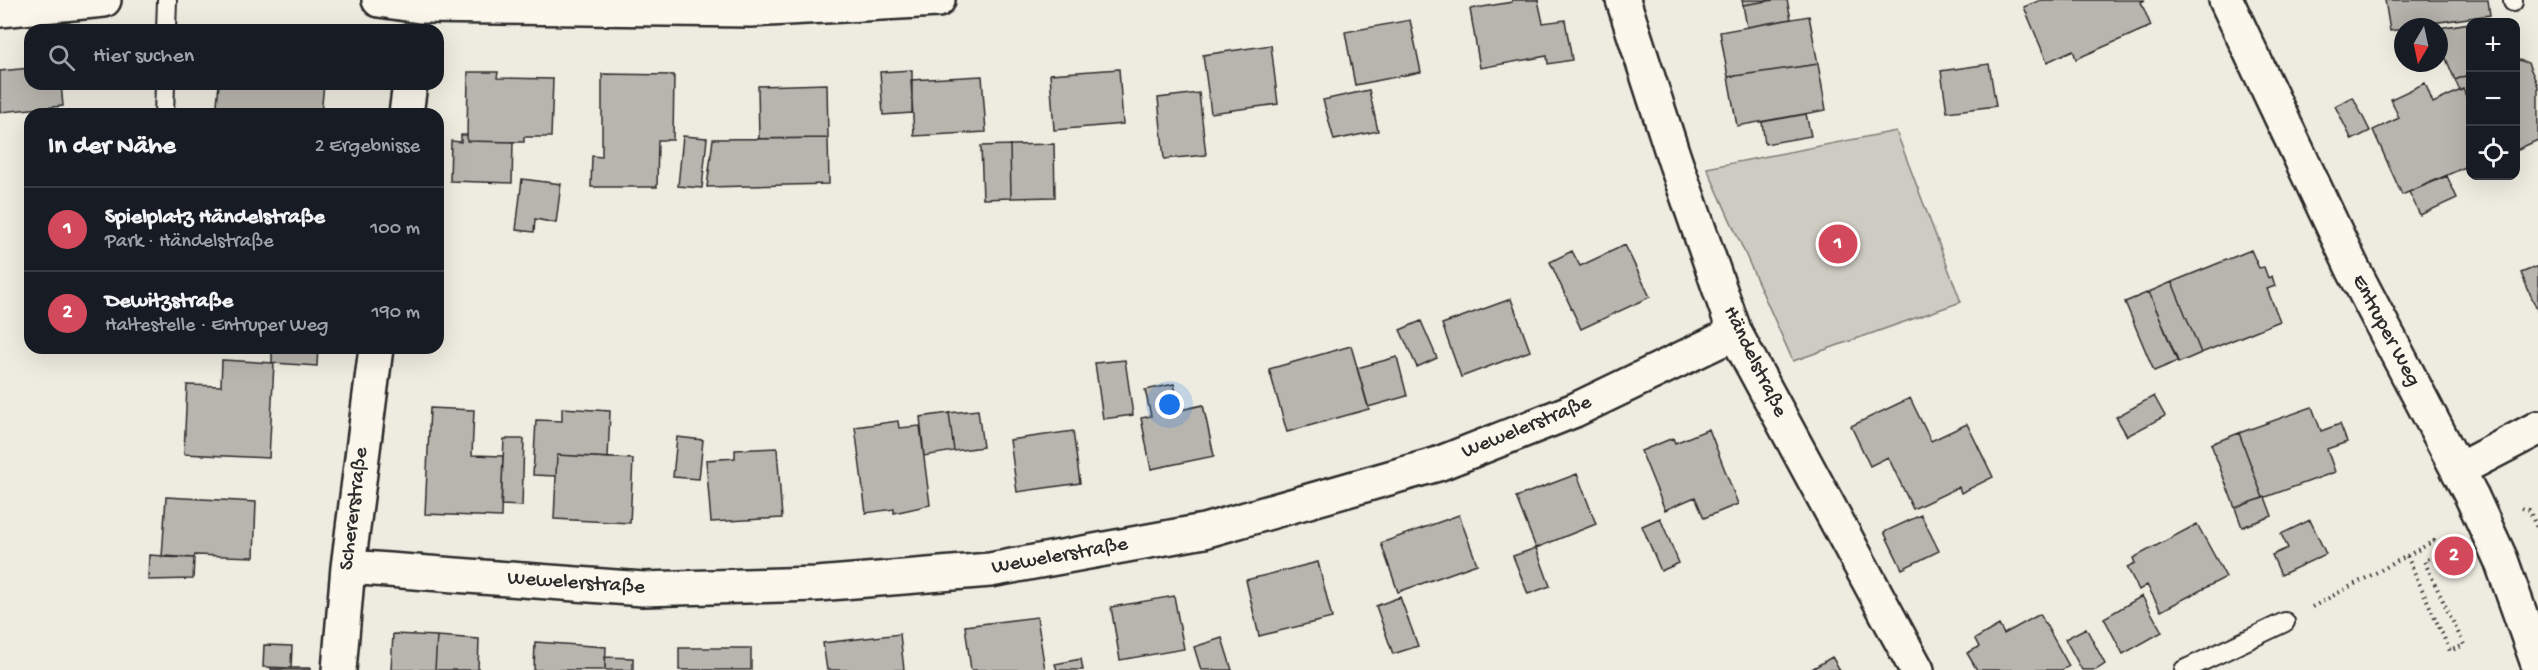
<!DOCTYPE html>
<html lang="de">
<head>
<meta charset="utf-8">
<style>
	:root { --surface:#171b24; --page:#20242c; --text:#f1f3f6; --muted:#9ea1a6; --line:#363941; --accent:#d1495b }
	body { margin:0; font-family:"Gochi Hand",sans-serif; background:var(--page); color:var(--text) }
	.controls { position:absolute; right:18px; top:18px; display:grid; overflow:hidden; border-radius:12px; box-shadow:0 6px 24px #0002 }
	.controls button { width:54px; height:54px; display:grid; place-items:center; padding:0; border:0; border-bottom:2px solid var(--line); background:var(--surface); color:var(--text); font:30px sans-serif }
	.compass { position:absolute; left:2394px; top:18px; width:54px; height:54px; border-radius:50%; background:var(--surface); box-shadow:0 6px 24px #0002; rotate:189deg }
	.you { position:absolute; left:1170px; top:405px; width:21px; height:21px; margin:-15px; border:4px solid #fff; border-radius:50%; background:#1a73e8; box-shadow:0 0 0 9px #1a73e833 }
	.badge { display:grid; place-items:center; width:39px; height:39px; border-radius:50%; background:var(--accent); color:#fff; font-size:20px; font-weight:700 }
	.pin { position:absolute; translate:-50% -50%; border:3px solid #fff; box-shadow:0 2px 6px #0006 }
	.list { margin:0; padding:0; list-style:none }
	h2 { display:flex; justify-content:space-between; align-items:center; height:78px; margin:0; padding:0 24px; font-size:26px }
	h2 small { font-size:20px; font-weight:400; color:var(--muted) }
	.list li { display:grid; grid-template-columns:39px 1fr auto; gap:18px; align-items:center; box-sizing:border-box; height:84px; padding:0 24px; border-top:2px solid var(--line) }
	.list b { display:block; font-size:22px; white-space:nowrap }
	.list p { margin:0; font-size:20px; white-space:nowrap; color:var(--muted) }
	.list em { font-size:20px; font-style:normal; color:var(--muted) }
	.icon { flex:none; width:33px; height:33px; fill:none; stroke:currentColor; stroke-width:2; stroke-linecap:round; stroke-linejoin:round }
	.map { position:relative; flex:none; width:2538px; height:670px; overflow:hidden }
	.search { position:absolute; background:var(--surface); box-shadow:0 6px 24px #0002; left:24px; top:24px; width:420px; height:66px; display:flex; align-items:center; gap:15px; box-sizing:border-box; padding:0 21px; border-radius:18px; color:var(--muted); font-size:22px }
	.panel { position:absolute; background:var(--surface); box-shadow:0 6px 24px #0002; left:24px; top:108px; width:420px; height:246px; border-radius:18px }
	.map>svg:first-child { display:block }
	.green { fill:#cecbc2; stroke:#7c7b76; stroke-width:1.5 }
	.building { fill:#b8b5ae; stroke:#2b2b2b; stroke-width:1.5 }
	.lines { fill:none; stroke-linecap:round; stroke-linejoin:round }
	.service-casing { stroke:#2b2b2b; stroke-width:22 }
	.minor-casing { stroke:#2b2b2b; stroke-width:38 }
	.secondary-casing { stroke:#2b2b2b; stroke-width:38 }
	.path { stroke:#2b2b2b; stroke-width:4; stroke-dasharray:1.5 4.5; stroke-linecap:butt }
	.service { stroke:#fbf7ec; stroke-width:18 }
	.minor { stroke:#fbf7ec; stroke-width:33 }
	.secondary { stroke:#fbf7ec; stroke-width:33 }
	.labels { text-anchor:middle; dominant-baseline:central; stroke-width:4.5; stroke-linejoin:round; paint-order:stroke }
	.street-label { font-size:21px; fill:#2b2b2b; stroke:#fbf7ec }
</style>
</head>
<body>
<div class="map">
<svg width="2538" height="670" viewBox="0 0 2538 670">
	<rect width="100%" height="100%" fill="#eeebe0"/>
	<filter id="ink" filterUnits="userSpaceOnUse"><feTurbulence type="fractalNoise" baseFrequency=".0167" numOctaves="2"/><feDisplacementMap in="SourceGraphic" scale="12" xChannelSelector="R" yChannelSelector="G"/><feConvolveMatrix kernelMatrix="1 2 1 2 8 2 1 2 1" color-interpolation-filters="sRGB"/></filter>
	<g filter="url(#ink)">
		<path class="green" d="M1896,131l65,171 -168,59 -86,-193z"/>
		<path class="building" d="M1512,0h26l5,23 22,-3 7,40 -24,4 -1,-8 -67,12 -10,-59 42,-7z
			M1742,0h32l-31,5z
			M1774,0h13l4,19 -44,8 -4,-22z
			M2041,0h104l-4,2 10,24 -75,33 -3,-9 -26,12 -23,-55z
			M2385,0h103l2,15 -87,12v2l-13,2z
			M1809,16l9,48 -90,13 -8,-45z
			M1410,20l11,52 -66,13 -10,-53z
			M2470,23v51l-15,6 -16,-38v-14z
			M1271,45l7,59 -67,9 -8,-58z
			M2516,59l12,4 10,23v54l-22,10z
			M1818,64l8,46 -89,16 -9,-49z
			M1989,64l7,42 -49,6 -6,-41z
			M30,68v16h31l2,22 -63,6v-41z
			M1119,69l4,55 -69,6 -4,-56z
			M912,70v43l-29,2 -3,-43z
			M468,72h30l-1,6 56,1 -2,58h-27v5l-57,-1z
			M602,74l72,1 -1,65h-15l-1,47h-66l1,-31 10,1z
			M2470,74v32l-7,-17 -3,2 -5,-11z
			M982,76l4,56 -72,4 -3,-56z
			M2425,83l8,20 30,-14 7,17v59l-68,30 -29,-65 26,-12 -8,-19z
			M219,84h105l-3,30h-105z
			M827,84l1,54 -69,1 -1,-53z
			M1369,90l9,41 -44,9 -11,-40z
			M1199,93l7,62 -42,4 -6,-61z
			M2353,97l17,34 -18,9 -17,-34z
			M1806,114l5,22 -46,8 -3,-22z
			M461,135h6v6l46,1 -1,41 -62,-2 1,-40 10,1z
			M683,136l24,2 -5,50 -24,-2z
			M828,138l1,46 -122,3 6,-48z
			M1054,144l1,53 -44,1 -1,-53z
			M1010,145l1,53 -28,1 -2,-53z
			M2447,176l10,22 -37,17 -11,-23z
			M522,179l39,5 -5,39 -21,-4 -1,13 -18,-2z
			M1625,245l25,52 -69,32 -31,-67 22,-11 8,15z
			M2251,250l8,18 5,-1 4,11 4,-2 3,10 -8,3 13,32 -79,32 -29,-71z
			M2538,266v46l-17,-39z
			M2172,282l29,71 -23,10 -29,-71z
			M2149,292l29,69 -24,10 -29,-69z
			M1511,299l19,52 -69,26 -19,-53z
			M1421,321l16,37 -20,9 -17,-37z
			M1351,346l18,63 -82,23 -18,-63z
			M272,348h46l-1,18 -43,-3 -2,-1z
			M1397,357l10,39 -39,11 -11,-39z
			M222,360l52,3 -5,95 -85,-4 3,-69 34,1z
			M1125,360l8,55 -30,4 -8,-56z
			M1174,384l6,26 23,-5 11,51 -63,13 -10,-51 10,-2 -6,-26z
			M2154,396l11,20 -38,20 -11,-19z
			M1910,398l21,43 36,-17 26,53 -32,16 -2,-6 -46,22 -25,-52 -18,9 -19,-40z
			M2312,407l9,24 19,-7 7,18 -20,7 8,23 -72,26 -24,-65z
			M430,408l44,2 -2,45 31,1 -2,61 -76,-3z
			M562,408l48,3 -2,47 -51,-3 -1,21 -23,-1 3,-55 26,1z
			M978,410l5,37 -29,4 -5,-38z
			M949,413l5,38 -30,5 -4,-39z
			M898,421l1,7 21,-2 10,79 -36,8v-4l-28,4 -11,-86z
			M1709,429l29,75 -34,14 -9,-21 -30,13 -24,-59 32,-13 2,5z
			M1073,431l7,52 -63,9 -7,-52z
			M2239,433l24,65 -28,10 -24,-64z
			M677,437l26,3 -4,39 -26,-2z
			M504,439h20l-2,67 -21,-1z
			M777,448l5,70 -71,4 -5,-62 29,-2v-8z
			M557,455l76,4 -3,64 -76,-4z
			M1577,474l19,50 -60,24 -20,-51z
			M166,497l90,5 -2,55 -59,-2 -1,3 -32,-1z
			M2265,497l7,19 -30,11 -7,-19z
			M1459,515l18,49 -79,28 -17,-49z
			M1921,515l18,36 -37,18 -18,-37z
			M1660,518l19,45 -18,8 -19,-45z
			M2310,520l16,34 -45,21 -9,-20 16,-7 -7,-14z
			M2197,524l29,53 -65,34 -14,-26 -8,5 -12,-23 8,-4 -2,-5z
			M1536,548l14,38 -22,8 -15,-38z
			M149,555l45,3 -1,21 -45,1z
			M1318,562l14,56 -73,18 -13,-56z
			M1174,596l10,53 -64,11 -9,-53z
			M2142,596l20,36 -39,22 -19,-36z
			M1400,597l18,49 -25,8 -17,-48z
			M2040,614l29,52 -7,4h-85l-10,-17 12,-6 -4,-8 24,-14 5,9z
			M1037,617l8,53h-74l-6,-44z
			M2086,628l19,36 -9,6h-14l-17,-31z
			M393,634l44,2 -2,34h-44z
			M900,634l4,36h-77l-4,-27z
			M437,636l42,3 -1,31h-43z
			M1222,638l10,32h-31l-7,-23z
			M535,642l71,5 -1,23h-71z
			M264,645l28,1 -1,22 -28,-1z
			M679,648h72v22h-72z
			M605,657l28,1v12h-28z
			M1832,657l8,13h-30z
			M1081,659l2,11h-26l-2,-6z
			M271,668h39v2h-39z"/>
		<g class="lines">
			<g class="service-casing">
				<path id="service" d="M2513,0v2
					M166,30l1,-30
					M164,114l1,-30
					M2184,670l101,-48"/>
			</g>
			<g class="minor-casing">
				<path id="minor" d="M379,0l41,6 330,4 188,-10
					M1623,0l51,158 61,175 182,337
					M0,10l104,-10
					M406,114l4,-30
					M2458,470l80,-42
					M348,567l295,22 174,-5 173,-14 214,-39 234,-67 137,-54 160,-77
					M339,670l9,-103 28,-219"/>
			</g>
			<g class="secondary-casing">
				<path id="secondary" d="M2226,0l127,269 119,228 29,63 37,104"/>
			</g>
			<path class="path" d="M2522,508l7,2 9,20
				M2407,556l27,-15 18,33 11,-3
				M2312,607l95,-51 43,95 14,-6 -40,-84 18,-7"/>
			<use href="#service" class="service"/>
			<use href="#minor" class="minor"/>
			<use href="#secondary" class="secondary"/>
		</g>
	</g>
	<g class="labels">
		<g class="street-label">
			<text transform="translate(2385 331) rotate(62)">Entruper Weg</text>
			<text transform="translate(1754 362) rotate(64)">Händelstraße</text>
			<text transform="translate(1527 428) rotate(-22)">Wewelerstraße</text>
			<text transform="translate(355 509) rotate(-83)">Schererstraße</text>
			<text transform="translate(1060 557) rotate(-10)">Wewelerstraße</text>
			<text transform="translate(576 584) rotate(4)">Wewelerstraße</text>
		</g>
	</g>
</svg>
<div class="controls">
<button>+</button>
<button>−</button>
<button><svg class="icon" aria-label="locate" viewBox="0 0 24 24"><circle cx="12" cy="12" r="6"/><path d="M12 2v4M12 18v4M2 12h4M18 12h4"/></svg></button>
</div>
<svg class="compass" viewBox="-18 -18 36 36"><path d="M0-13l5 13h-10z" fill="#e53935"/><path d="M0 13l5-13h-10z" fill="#9ea1a6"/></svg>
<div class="you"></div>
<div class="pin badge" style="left:1838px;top:244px">1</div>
<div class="pin badge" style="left:2454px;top:556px">2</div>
<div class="search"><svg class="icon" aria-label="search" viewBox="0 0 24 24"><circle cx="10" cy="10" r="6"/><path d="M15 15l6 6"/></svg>Hier suchen</div>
<section class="panel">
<h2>In der Nähe<small>2 Ergebnisse</small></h2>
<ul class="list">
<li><span class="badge">1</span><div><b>Spielplatz Händelstraße</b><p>Park · Händelstraße</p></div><em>100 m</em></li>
<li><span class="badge">2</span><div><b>Dewitzstraße</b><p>Haltestelle · Entruper Weg</p></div><em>190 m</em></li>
</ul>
</section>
</div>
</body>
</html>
